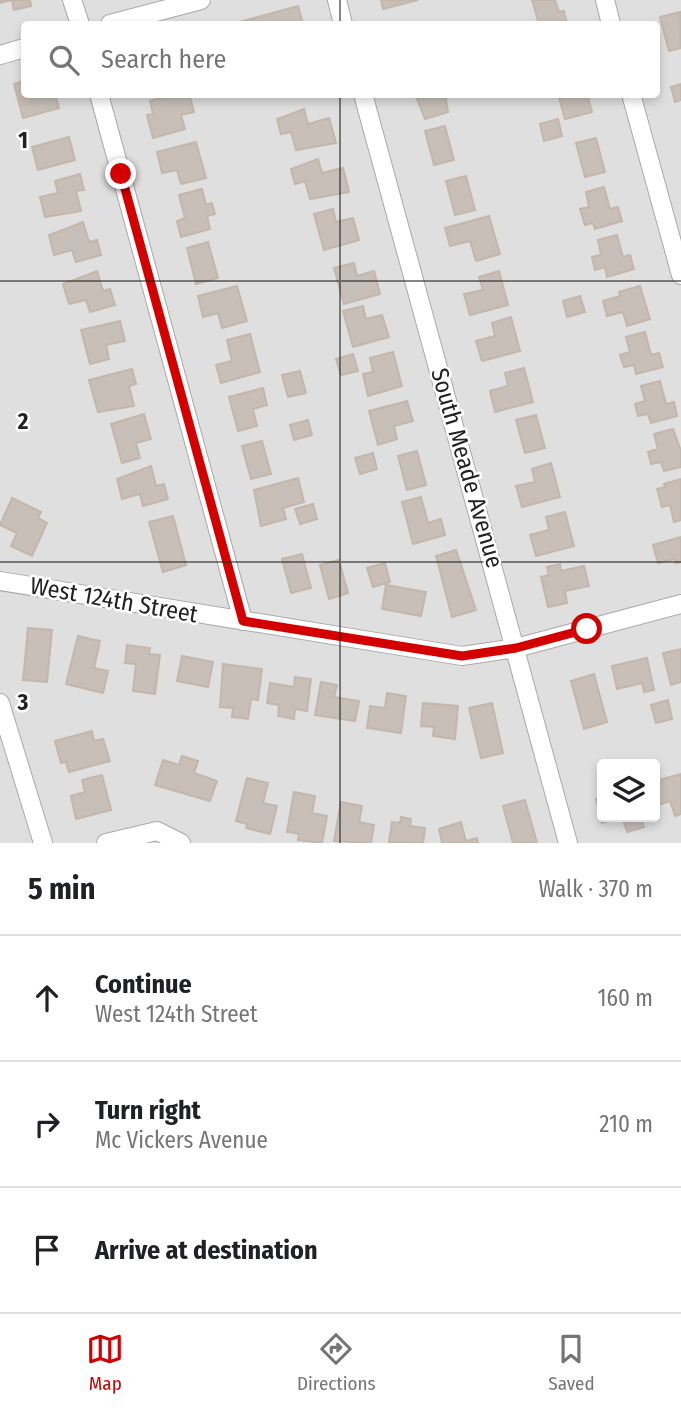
<!DOCTYPE html>
<html lang="en">
<head>
<meta charset="utf-8">
<style>
	:root { --surface:#fff; --page:#f6f6f6; --text:#202124; --muted:#757577; --line:#e0e0e0; --accent:#d40000 }
	body { margin:0; font-family:"Fira Sans Condensed",sans-serif; background:var(--page); color:var(--text) }
	.controls { position:absolute; right:21px; bottom:21px; display:grid; overflow:hidden; border-radius:7px; box-shadow:0 4px 10px #0003 }
	.controls button { width:63px; height:63px; display:grid; place-items:center; padding:0; border:0; border-bottom:2px solid var(--line); background:var(--surface); color:var(--text); font:35px sans-serif }
	.stop { position:absolute; width:21px; height:21px; margin:-16px; border:5px solid #d40000; border-radius:50%; background:#fff }
	.stop.end { background:#d40000; border-color:#fff; box-shadow:0 2px 7px #0008 }
	.list { margin:0; padding:0; list-style:none }
	h2 { display:flex; justify-content:space-between; align-items:center; height:91px; margin:0; padding:0 28px; font-size:30px }
	h2 small { font-size:23px; font-weight:400; color:var(--muted) }
	.list li { display:grid; grid-template-columns:46px 1fr auto; gap:21px; align-items:center; box-sizing:border-box; height:126px; padding:0 28px; border-top:2px solid var(--line) }
	.list b { display:block; font-size:26px; white-space:nowrap }
	.list p { margin:0; font-size:23px; white-space:nowrap; color:var(--muted) }
	.list em { font-size:23px; font-style:normal; color:var(--muted) }
	.icon { flex:none; width:38px; height:38px; fill:none; stroke:currentColor; stroke-width:2; stroke-linecap:round; stroke-linejoin:round }
	.map { position:relative; flex:none; width:681px; height:843px; overflow:hidden }
	.search { position:absolute; background:var(--surface); box-shadow:0 4px 10px #0003; left:21px; right:21px; top:21px; height:77px; display:flex; align-items:center; gap:18px; box-sizing:border-box; padding:0 24px; border-radius:7px; color:var(--muted); font-size:26px }
	.sheet { height:469px; background:var(--surface) }
	nav { display:flex; justify-content:space-around; align-items:center; box-sizing:border-box; height:98px; border-top:2px solid var(--line); background:var(--surface); font-size:19px; color:var(--muted) }
	nav a { display:grid; justify-items:center; gap:4px }
	nav .on { color:var(--accent) }
	.map>svg:first-child { display:block }
	.residential { fill:#e0dfdf; fill-rule:evenodd }
	.building { fill:#c7bfb8; stroke:#c4b6ab; stroke-width:2 }
	.lines { fill:none; stroke-linecap:round; stroke-linejoin:round }
	.minor-casing { stroke:#a9a9a9; stroke-width:20 }
	.minor { stroke:#fff; stroke-width:18 }
	.route { stroke:#d40000; stroke-width:9 }
	.grid { fill:none; stroke:#222; stroke-width:2; stroke-opacity:0.55 }
	.labels { text-anchor:middle; dominant-baseline:central; stroke-width:5; stroke-linejoin:round; paint-order:stroke }
	.street-label { font-size:24px; fill:#222; stroke:#fff }
	.grid-label { font-size:23px; text-anchor:middle; font-weight:bold; fill:#222; stroke:#fff; stroke-width:5; stroke-linejoin:round; paint-order:stroke }
</style>
</head>
<body>
<div class="map">
<svg width="681" height="843" viewBox="0 0 681 843">
	<rect width="100%" height="100%" fill="#f2efe9"/>
	<path class="residential" d="M0,0h681v843h-681zM24,24h632v70h-632zM602,764h53v53h-53z"/>
	<path class="building" d="M0,0h30l1,6 -17,4 -2,-10 -12,3z
		M381,0h37l-35,9z
		M532,0h23l4,12 5,-1 3,13h-28z
		M298,6l5,18h-62l-1,-2z
		M680,12l1,36 -12,3 -9,-34z
		M24,81v13h31l4,14 -36,10 -9,-34z
		M681,84v16l-6,2 -4,-15z
		M173,94h16l5,18 -13,3 4,14 -32,9 -6,-23 6,-1 -3,-13z
		M415,94h30l3,18 -23,7z
		M558,94h29l5,18 -27,7z
		M304,109l4,15 21,-6 7,25 -40,7 -5,-18 -10,2 -4,-15z
		M558,119l4,17 -18,5 -4,-17z
		M445,126l9,34 -20,5 -9,-34z
		M69,137l6,23 -37,10 -6,-23z
		M596,138l9,34 -20,5 -9,-34z
		M196,142l10,36 -25,6 -4,-14 -15,3 -5,-21z
		M318,159l4,14 21,-5 6,24 -39,7 -5,-18 -10,3 -4,-15z
		M80,174l4,16 -8,1 5,20 -36,6 -5,-20 18,-4 -3,-12z
		M466,176l9,34 -20,5 -9,-34z
		M604,187l6,22 8,-2 4,14 -27,8 -2,-6 -8,2 -5,-16 9,-2 -3,-15z
		M202,189l4,16 6,-2 3,11 -8,2 3,13 -29,8 -4,-16 8,-3 -6,-23z
		M333,209l3,13 17,-4 6,22 -35,10 -10,-36z
		M489,216l11,38 -24,7 -6,-20 -20,5 -5,-18z
		M83,222l6,20 8,-2 4,15 -25,7 -4,-12 -18,5 -5,-20z
		M617,235l6,22 7,-2 4,14 -27,8 -2,-10 -10,3 -3,-13 9,-2 -3,-15z
		M208,242l10,36 -22,6 -9,-36z
		M354,263l3,13 17,-5 6,23 -36,10 -10,-36z
		M97,271l6,20 7,-2 5,16 -25,7 -4,-12 -17,4 -6,-20z
		M499,271l9,34 -38,10 -6,-21 19,-4 -4,-13z
		M237,286l10,35 -25,7 -4,-15 -15,4 -5,-21z
		M640,286l10,33 -23,7 -4,-14 -16,4 -4,-15 17,-5 -1,-4z
		M580,296l5,16 -18,5 -4,-16z
		M363,306l3,13 16,-4 7,22 -36,10 -10,-36z
		M511,317l9,34 -38,10 -6,-20 19,-5 -3,-13z
		M120,321l5,20 -19,4 3,14 -19,5 -9,-34z
		M645,332l6,23 8,-2 4,14 -27,7 -2,-9 -10,2 -4,-12 10,-3 -4,-15z
		M250,334l10,38 -39,11 -5,-18 16,-4 -5,-21z
		M393,352l9,34 -34,10 -5,-22 10,-2 -3,-14z
		M353,354l5,17 -17,4 -5,-16z
		M524,368l9,34 -38,10 -5,-21 18,-5 -3,-13z
		M132,369l4,15 -7,2 5,20 -36,6 -9,-32z
		M300,371l6,22 -18,4 -6,-22z
		M660,381l6,23 8,-2 3,14 -26,7 -3,-9 -10,2 -3,-12 10,-3 -4,-15z
		M263,388l4,17 -14,4 4,17 -19,5 -9,-34z
		M407,401l6,20 -19,5 3,13 -19,6 -9,-34z
		M144,414l7,25 -15,4 4,15 -18,5 -11,-39z
		M536,415l9,33 -20,5 -9,-33z
		M308,420l4,15 -18,5 -4,-15z
		M673,429l8,22v16l-17,4 -3,-9 -10,2 -3,-12 10,-3 -4,-15z
		M262,441l9,33 -20,5 -9,-33z
		M417,451l9,34 -19,5 -9,-34z
		M373,453l4,16 -17,5 -5,-16z
		M551,463l9,34 -38,10 -6,-21 19,-4 -3,-13z
		M151,466l5,20 8,-2 4,15 -25,7 -3,-12 -18,5 -5,-20z
		M298,478l6,24 -21,6 3,11 -25,7 -7,-36z
		M681,479v41l-7,2 -4,-17 -8,2 -5,-18 8,-2 -1,-3z
		M421,497l7,26 13,-4 4,16 -32,9 -11,-42z
		M12,498l29,14 -3,6 9,5 -15,33 -21,-10 6,-13 -17,-8z
		M313,504l4,15 -17,5 -5,-15z
		M565,512l9,34 -38,10 -6,-21 19,-5 -3,-13z
		M173,516l13,49 -23,7 -14,-50z
		M681,537v25l-5,1 -1,-4 -17,4 -5,-18z
		M456,550l20,60 -24,7 -16,-61z
		M302,554l9,34 -20,5 -9,-34z
		M339,560l9,33 -19,6 -9,-34z
		M385,563l5,19 -17,5 -6,-19z
		M560,564l1,7 23,-5 5,20 -24,5 2,12 -19,4 -7,-30 8,-2 -2,-8z
		M386,585l40,7 -5,24 -39,-7z
		M28,628l24,2 -5,52 -24,-2z
		M78,636l22,5 -6,27 14,3 -5,22 -37,-9z
		M127,645l23,3 -1,6 11,1 -5,39 -22,-3 3,-27 -11,-1z
		M681,649v33l-10,3 -8,-32z
		M182,656l31,6 -5,25 -31,-6z
		M647,658l7,32 -10,2 -2,-9 -25,6 -5,-23z
		M223,664l39,5 -4,31 -7,-1 -3,20 -16,-2 1,-9 -13,-1z
		M594,674l13,48 -23,7 -13,-48z
		M295,677l16,2 -4,32 -12,-2 -1,10 -16,-3 1,-11 -12,-2 3,-20 24,4z
		M321,682l16,3 -3,12 25,4 -4,20 -40,-6z
		M387,693l19,3 -5,37 -34,-5 3,-22 15,2z
		M668,700l4,19 -16,4 -5,-18z
		M423,703l35,3 -3,33 -22,-3 1,-9 -13,-1z
		M492,703l11,50 -22,5 -12,-50z
		M92,731l2,10 9,-2 7,22 -41,11 -3,-10 -5,1 -6,-22z
		M182,756l16,5 -4,12 23,8 -7,20 -55,-16 8,-25 16,5z
		M681,774v40l-6,2 -5,-15 -15,5v-25z
		M102,775l9,35 -35,9 -5,-23 14,-4 -3,-12z
		M247,778l21,5 -5,20 14,3 -7,28 -24,-6 1,-4 -11,-3z
		M294,792l21,4 -3,17 15,3 -5,27 -24,-3 1,-6 -12,-2z
		M602,798v19h39l3,10 -17,5 -5,-15 -20,6 -6,-24z
		M525,800l12,43h-24l-10,-37z
		M341,802l21,4 -3,16 15,3 -3,18 -37,-2z
		M401,817l10,2 -1,7 15,2 -2,15 -34,-1 3,-20 8,1z
		M461,822l5,19 11,-3 1,5h-36l-3,-14z"/>
	<g class="lines">
		<g class="minor-casing">
			<path id="minor" d="M72,0l8,24
				M337,0l6,24
				M605,0l6,24
				M110,24l91,-24
				M0,55l24,-7
				M99,94l144,527
				M363,94l205,749
				M631,94l50,181
				M0,581l462,75 54,-8 165,-44
				M0,703l43,140
				M106,843l51,-12 24,12"/>
		</g>
		<use href="#minor" class="minor"/>
	</g>
	<g class="lines">
		<path class="route" d="M121,174l122,447 219,35 54,-8 71,-19"/>
	</g>
	<path class="grid" d="M340,0v24M340,94v749M0,281h681M0,562h681"/>
	<g class="labels">
		<g class="street-label">
			<text transform="translate(467 468) rotate(74)">South Meade Avenue</text>
			<text transform="translate(114 600) rotate(10)">West 124th Street</text>
		</g>
	</g>
	<g class="grid-label">
		<text x="23" y="148">1</text>
		<text x="23" y="429">2</text>
		<text x="23" y="710">3</text>
	</g>
</svg>
<div class="controls">
<button><svg class="icon" aria-label="layers" viewBox="0 0 24 24"><path d="M12 4l9 5-9 5-9-5zM3 14l9 5 9-5"/></svg></button>
</div>
<div class="stop" style="left:587px;top:629px"></div>
<div class="stop end" style="left:121px;top:174px"></div>
<div class="search"><svg class="icon" aria-label="search" viewBox="0 0 24 24"><circle cx="10" cy="10" r="6"/><path d="M15 15l6 6"/></svg>Search here</div>
</div>
<section class="sheet">
<h2>5 min<small>Walk · 370 m</small></h2>
<ul class="list">
<li><svg class="icon" aria-label="ahead" viewBox="0 0 24 24"><path d="M12 20V5M6 11l6-6 6 6"/></svg><div><b>Continue</b><p>West 124th Street</p></div><em>160 m</em></li>
<li><svg class="icon" aria-label="right" viewBox="0 0 24 24"><path d="M7 20v-9h11M14 6l5 5-5 5"/></svg><div><b>Turn right</b><p>Mc Vickers Avenue</p></div><em>210 m</em></li>
<li><svg class="icon" aria-label="arrive" viewBox="0 0 24 24"><path d="M6 21V4h12l-3 4 3 4H6"/></svg><div><b>Arrive at destination</b></div></li>
</ul>
</section>
<nav>
<a class="on"><svg class="icon" aria-label="map" viewBox="0 0 24 24"><path d="M3 6l6-2 6 2 6-2v14l-6 2-6-2-6 2zM9 4v14M15 6v14"/></svg>Map</a>
<a><svg class="icon" aria-label="directions" viewBox="0 0 24 24"><path d="M12 3l9 9-9 9-9-9zM9 14v-3h6M13 9l2 2-2 2"/></svg>Directions</a>
<a><svg class="icon" aria-label="saved" viewBox="0 0 24 24"><path d="M7 4h10v16l-5-4-5 4z"/></svg>Saved</a>
</nav>
</body>
</html>
